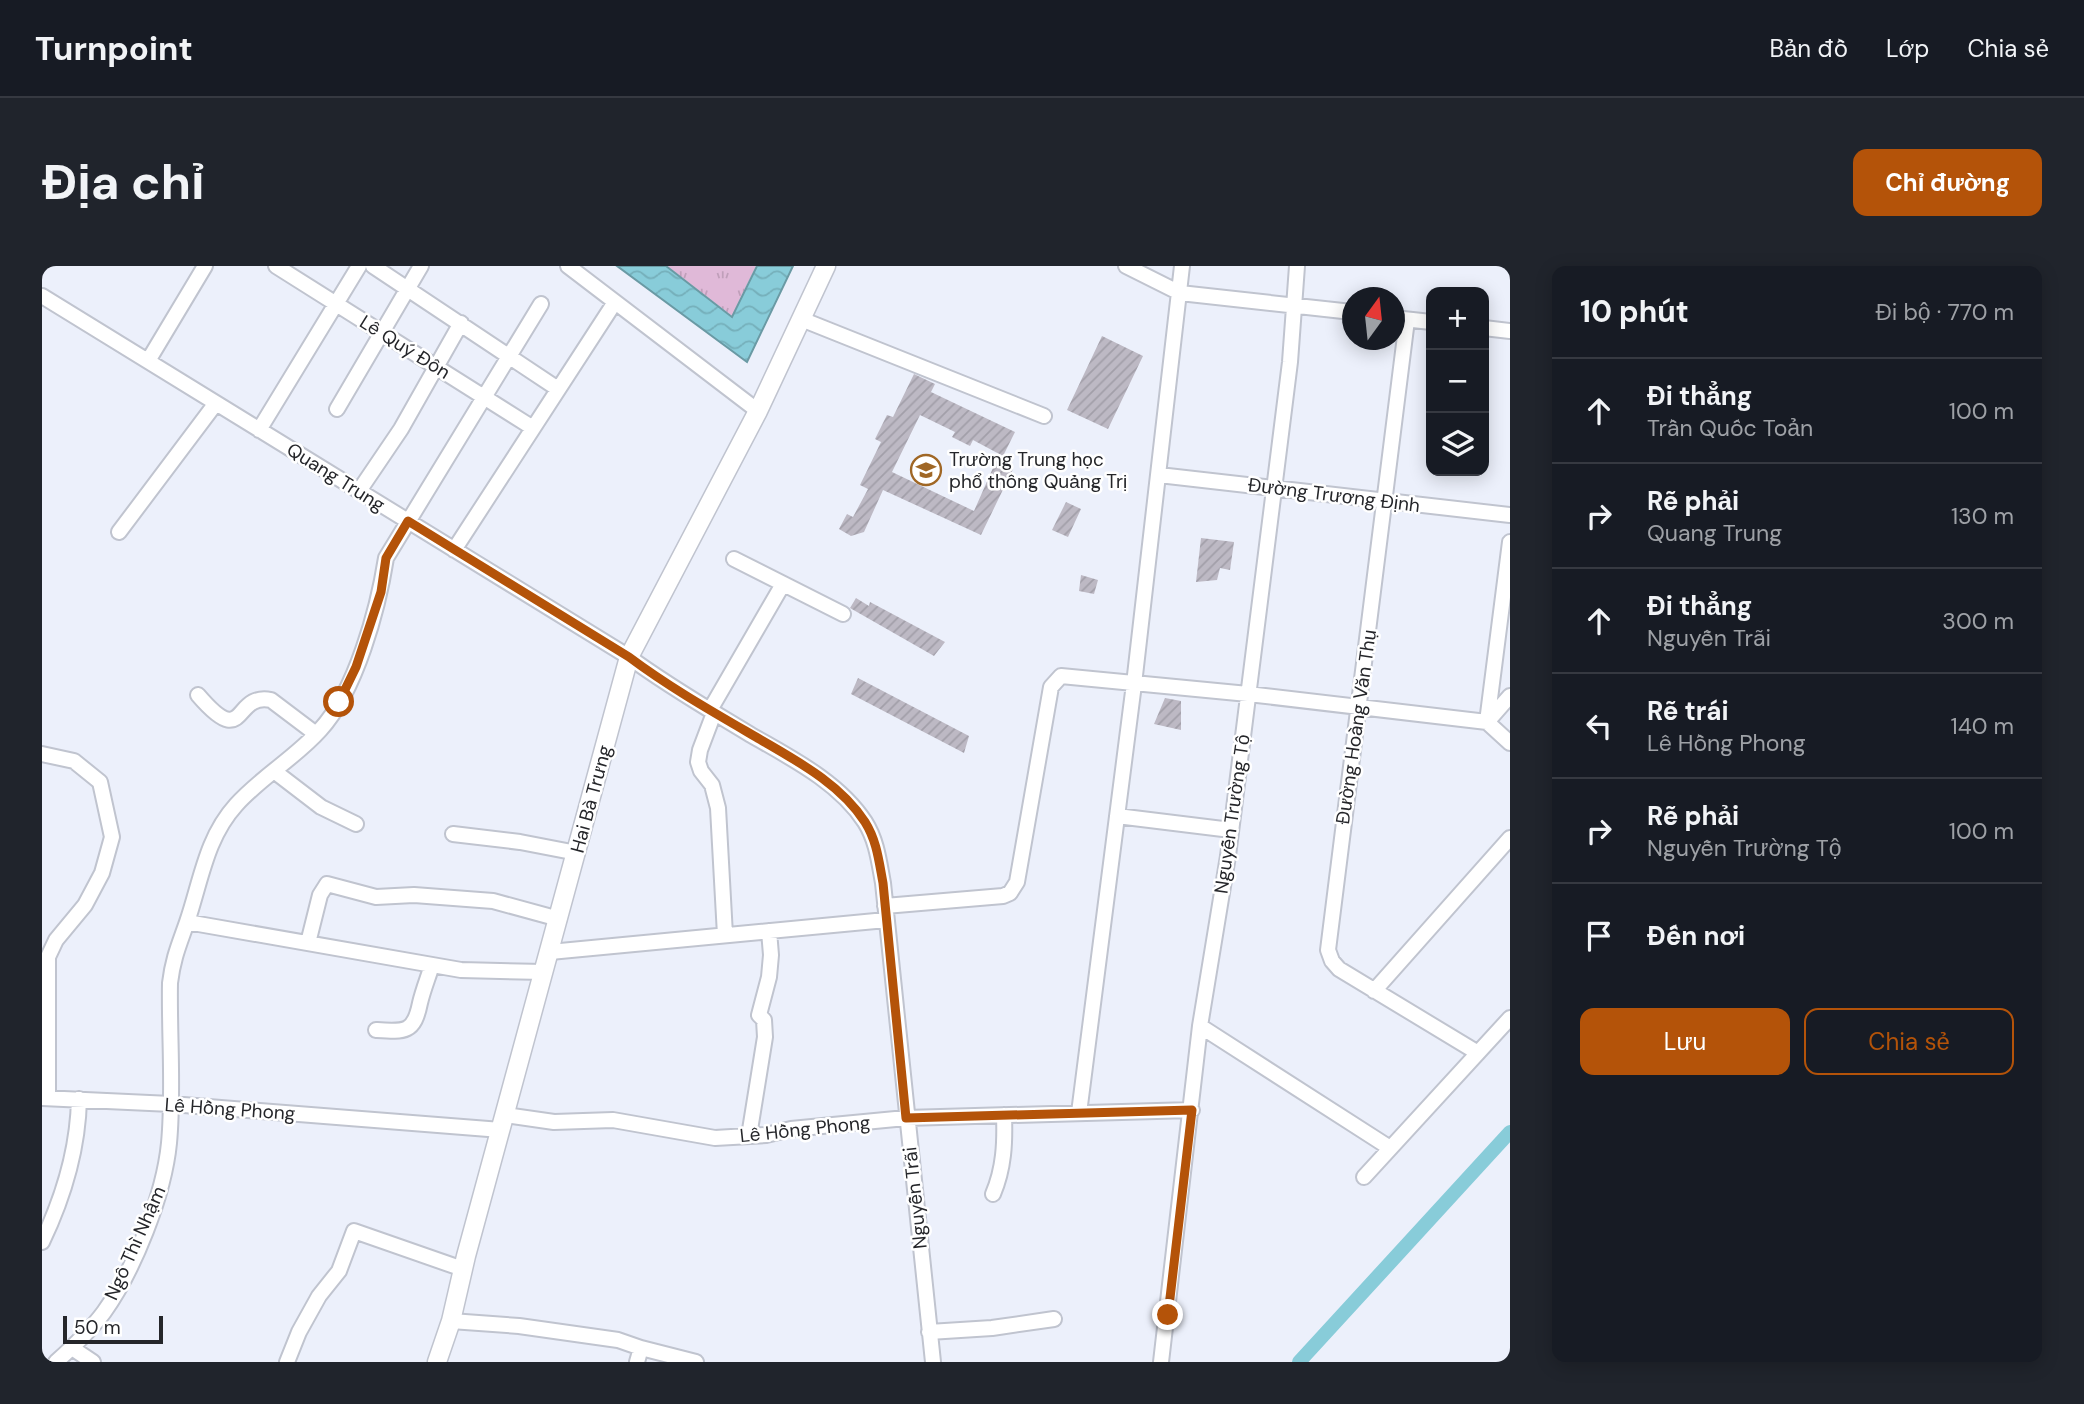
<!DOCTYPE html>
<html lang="vi">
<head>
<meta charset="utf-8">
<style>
	:root { --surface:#171b24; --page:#20242c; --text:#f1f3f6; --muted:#9ea1a6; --line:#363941; --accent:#b45309 }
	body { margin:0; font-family:"DM Sans",sans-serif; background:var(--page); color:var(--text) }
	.controls { position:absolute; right:21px; top:21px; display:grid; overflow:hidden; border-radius:14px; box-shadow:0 4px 18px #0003 }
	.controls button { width:63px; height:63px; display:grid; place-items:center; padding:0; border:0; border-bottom:2px solid var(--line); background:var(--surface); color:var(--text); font:35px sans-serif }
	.compass { position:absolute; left:1300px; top:21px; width:63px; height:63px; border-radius:50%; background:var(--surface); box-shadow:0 4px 18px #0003; rotate:15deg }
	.scale { position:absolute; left:21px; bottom:18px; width:100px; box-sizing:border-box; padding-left:7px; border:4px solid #25262a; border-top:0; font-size:19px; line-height:24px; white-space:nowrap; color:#25262a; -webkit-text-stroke:5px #fff; paint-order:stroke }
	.stop { position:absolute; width:21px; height:21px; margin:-16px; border:5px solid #b45309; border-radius:50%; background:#fff }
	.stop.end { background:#b45309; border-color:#fff; box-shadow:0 2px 7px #0008 }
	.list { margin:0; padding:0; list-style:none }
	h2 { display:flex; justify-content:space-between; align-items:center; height:91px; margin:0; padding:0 28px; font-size:30px }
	h2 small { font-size:23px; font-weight:400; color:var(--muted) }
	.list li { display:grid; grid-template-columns:46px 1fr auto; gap:21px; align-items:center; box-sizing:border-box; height:105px; padding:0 28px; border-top:2px solid var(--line) }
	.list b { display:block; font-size:26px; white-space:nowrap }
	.list p { margin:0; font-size:23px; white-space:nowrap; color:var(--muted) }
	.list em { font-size:23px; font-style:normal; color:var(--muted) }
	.actions { display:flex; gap:14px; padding:21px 28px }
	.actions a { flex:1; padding:16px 0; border:2px solid var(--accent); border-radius:14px; text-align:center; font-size:24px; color:var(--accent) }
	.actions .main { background:var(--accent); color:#fff }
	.icon { flex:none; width:38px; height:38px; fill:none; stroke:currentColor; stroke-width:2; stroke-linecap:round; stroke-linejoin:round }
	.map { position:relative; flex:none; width:1468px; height:1096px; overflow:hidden; border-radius:14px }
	header { display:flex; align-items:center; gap:42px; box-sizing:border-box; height:98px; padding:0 35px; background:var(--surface); border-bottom:2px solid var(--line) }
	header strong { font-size:33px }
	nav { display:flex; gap:38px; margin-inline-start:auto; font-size:24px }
	.intro { display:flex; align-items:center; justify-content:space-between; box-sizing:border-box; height:168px; padding:0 42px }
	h1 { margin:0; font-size:49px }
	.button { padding:18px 32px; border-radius:14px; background:var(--accent); color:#fff; font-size:24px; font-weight:700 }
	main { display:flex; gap:42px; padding:0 42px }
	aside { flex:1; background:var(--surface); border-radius:14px; box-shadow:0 4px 18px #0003 }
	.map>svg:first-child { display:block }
	.grass { fill:url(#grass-tufts) }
	.water { fill:url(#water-waves); stroke:#6a9aa4; stroke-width:2 }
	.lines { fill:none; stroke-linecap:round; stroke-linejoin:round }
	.canal { stroke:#88ccd9; stroke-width:14 }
	.building { fill:url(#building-hatch) }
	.minor-casing { stroke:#c0c4cf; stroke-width:18 }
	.major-casing { stroke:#c0c4cf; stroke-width:21 }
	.minor { stroke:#fff; stroke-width:14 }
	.major { stroke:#fff; stroke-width:18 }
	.route { stroke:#b45309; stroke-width:9 }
	.labels { text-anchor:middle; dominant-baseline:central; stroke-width:5; stroke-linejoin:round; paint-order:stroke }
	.street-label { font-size:19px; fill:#25262a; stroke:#fff }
	.poi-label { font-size:19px; fill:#25262a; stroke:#fff; text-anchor:start }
</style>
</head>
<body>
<header>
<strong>Turnpoint</strong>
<nav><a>Bản đồ</a><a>Lớp</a><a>Chia sẻ</a></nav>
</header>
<div class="intro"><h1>Địa chỉ</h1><a class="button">Chỉ đường</a></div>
<main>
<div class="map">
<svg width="1468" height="1096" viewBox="0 0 1468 1096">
	<defs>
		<pattern id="grass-tufts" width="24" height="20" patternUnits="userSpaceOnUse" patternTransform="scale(1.75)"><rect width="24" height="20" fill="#e0b9d8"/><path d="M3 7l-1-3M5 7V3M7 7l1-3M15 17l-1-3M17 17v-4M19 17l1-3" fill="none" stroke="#c09fba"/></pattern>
		<pattern id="water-waves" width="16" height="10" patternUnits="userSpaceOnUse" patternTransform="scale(1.75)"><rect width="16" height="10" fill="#88ccd9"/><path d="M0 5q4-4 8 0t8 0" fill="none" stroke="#75afba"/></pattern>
		<pattern id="building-hatch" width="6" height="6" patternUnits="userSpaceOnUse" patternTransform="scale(1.75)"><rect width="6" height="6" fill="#bdb9c4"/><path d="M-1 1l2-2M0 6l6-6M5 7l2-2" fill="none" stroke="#a29fa9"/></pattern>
	</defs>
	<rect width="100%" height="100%" fill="#ecf0fb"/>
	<path class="grass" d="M625,0h89l-24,50z"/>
	<path class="water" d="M575,0h49l66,51 25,-51h36l-46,96z"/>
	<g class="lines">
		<path class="canal" d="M1257,1096l211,-230"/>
	</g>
	<path class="building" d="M1060,70l41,20 -35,73 -41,-19z
		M872,108l21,10 -4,8 84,40 -12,24 -30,-16 -3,6 -18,-9 3,-5 -35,-17 -28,57 82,39 22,-50 17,8 -32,66 -98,-45 -19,42 -13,4 -12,-7 8,-15 6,3 15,-28 -8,-4 21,-43 -6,-3 12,-24 6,2z
		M1024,236l15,7 -13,28 -16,-7z
		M1159,272l33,4 -4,28 -10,-2 -3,12 -21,2z
		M1039,309l17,5 -4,14 -15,-3z
		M814,332l13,8 1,-4 75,40 -11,14 -84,-48z
		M816,412l111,58 -5,17 -113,-59z
		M1123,432l16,3v29l-27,-6z"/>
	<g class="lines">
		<g class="minor-casing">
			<path id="minor" d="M234,0l257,162
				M331,0l185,123
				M526,0l190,145
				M1084,0l54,27 172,19
				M0,30l587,361c39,29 81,53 122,78 40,23 88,47 114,87 12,19 14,40 18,61l50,479
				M1352,52l37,4
				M759,53l243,97
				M1365,54l-79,630 4,11 7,8 139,84
				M1442,62l26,3
				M106,95l57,-95
				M295,143l84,-143
				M217,164l100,-164
				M1117,209l351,40
				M317,225l42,-62 60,-106
				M77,266l97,-129
				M1468,276l-23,180 23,21
				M412,284l161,-248
				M692,293l109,55
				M156,429c49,57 34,-3 73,5l45,34
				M668,444l73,-126
				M672,447l-14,37 -2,12 3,9 11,14 6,23 7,127
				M0,488l32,7 26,21 12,55 -10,36 -17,32 -29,35 -8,17v141
				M232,505l47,36 35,17
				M1075,550l114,14
				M411,568l67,8 57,11
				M843,640l118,-10 7,-3 7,-11 34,-195 10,-11 187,18 239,28 23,-26
				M145,656l274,48 83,2
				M266,677l12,-48 7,-11 49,13 38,-2 79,6 66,18
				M508,686l336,-32
				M1332,725l136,-153
				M1158,760l190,122
				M334,764c29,2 38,3 44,-27 3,-13 8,-25 12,-38
				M0,832l129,6 330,26
				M1037,847l55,-429 48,-418
				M463,849l49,7 59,-2 102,18 51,-3 25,-6 115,-11 286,-8
				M707,870l16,-99 -1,-17 -5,-5 10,-38 2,-22 -2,-24
				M1322,911l146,-159
				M951,928c11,-26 12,-51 11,-79
				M0,976c22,-46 36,-92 37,-143
				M409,1055l68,5 99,14 23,8 55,14
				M887,1066l63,-4 62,-9
				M30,1082l21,14
				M14,1096c18,-16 34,-31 48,-50 30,-42 60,-117 65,-169 5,-53 0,-107 1,-160 3,-25 9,-38 17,-61 14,-41 19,-84 49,-117 25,-28 59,-47 84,-75 36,-39 58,-121 66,-172l155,-254
				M245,1096l12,-30 20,-36 20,-25 15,-40 109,38
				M595,1096l4,-14
				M1119,1096l39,-336 28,-170 62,-494 7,-96"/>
		</g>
		<g class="major-casing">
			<path id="major" d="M395,1096l14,-41 15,-65 163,-599 129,-246 68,-145"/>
		</g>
		<use href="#minor" class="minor"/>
		<use href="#major" class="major"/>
	</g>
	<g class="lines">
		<path class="route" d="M297,436l17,-35 25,-75 5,-34 22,-37 221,136c40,30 84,55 127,80 39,23 84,46 109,85 12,19 14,40 18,61l23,235 286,-8 -24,205"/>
	</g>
	<defs>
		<g id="school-ring" transform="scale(1.575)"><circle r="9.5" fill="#fff" stroke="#a06725" stroke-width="1.5"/><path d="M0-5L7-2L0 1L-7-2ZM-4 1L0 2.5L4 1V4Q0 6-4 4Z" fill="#a06725"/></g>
	</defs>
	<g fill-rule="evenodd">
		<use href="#school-ring" x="884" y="204"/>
	</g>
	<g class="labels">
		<g class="street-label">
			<text transform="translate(363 81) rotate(32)">Lê Quý Đôn</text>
			<text transform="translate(294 211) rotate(32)">Quang Trung</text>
			<text transform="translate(1292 229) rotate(7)">Đường Trương Định</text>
			<text transform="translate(1314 461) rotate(-82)">Đường Hoàng Văn Thụ</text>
			<text transform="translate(549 533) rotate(-75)">Hai Bà Trưng</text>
			<text transform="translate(1190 548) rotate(-82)">Nguyễn Trường Tộ</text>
			<text transform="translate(188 843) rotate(4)">Lê Hồng Phong</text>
			<text transform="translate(763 863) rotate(-6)">Lê Hồng Phong</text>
			<text transform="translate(873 932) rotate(-96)">Nguyễn Trãi</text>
			<text transform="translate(93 977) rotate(-66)">Ngô Thì Nhậm</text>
		</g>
		<g class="poi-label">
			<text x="907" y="193">Trường Trung học<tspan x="907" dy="22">phổ thông Quảng Trị</tspan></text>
		</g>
	</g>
</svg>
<div class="controls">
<button>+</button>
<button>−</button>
<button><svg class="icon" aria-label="layers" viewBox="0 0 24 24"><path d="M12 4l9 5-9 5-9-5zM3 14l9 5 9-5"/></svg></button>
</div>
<svg class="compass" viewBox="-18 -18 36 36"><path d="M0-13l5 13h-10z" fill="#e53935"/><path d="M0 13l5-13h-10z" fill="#9ea1a6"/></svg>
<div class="scale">50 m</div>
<div class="stop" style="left:297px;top:436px"></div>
<div class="stop end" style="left:1126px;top:1049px"></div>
</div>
<aside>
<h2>10 phút<small>Đi bộ · 770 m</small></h2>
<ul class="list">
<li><svg class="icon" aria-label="ahead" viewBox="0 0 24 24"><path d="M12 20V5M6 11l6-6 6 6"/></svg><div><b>Đi thẳng</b><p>Trần Quốc Toản</p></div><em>100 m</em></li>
<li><svg class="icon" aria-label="right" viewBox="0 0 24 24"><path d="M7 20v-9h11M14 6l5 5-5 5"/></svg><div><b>Rẽ phải</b><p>Quang Trung</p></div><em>130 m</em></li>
<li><svg class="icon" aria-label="ahead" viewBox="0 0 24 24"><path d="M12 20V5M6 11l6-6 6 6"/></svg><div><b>Đi thẳng</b><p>Nguyễn Trãi</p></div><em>300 m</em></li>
<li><svg class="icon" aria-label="left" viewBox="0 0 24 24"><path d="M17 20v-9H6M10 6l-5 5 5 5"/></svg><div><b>Rẽ trái</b><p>Lê Hồng Phong</p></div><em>140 m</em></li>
<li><svg class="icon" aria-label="right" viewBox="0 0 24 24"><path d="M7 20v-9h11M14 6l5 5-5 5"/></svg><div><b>Rẽ phải</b><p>Nguyễn Trường Tộ</p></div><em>100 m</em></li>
<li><svg class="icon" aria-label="arrive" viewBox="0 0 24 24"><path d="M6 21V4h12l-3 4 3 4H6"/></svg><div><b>Đến nơi</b></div></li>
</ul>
<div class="actions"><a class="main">Lưu</a><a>Chia sẻ</a></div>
</aside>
</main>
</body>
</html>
